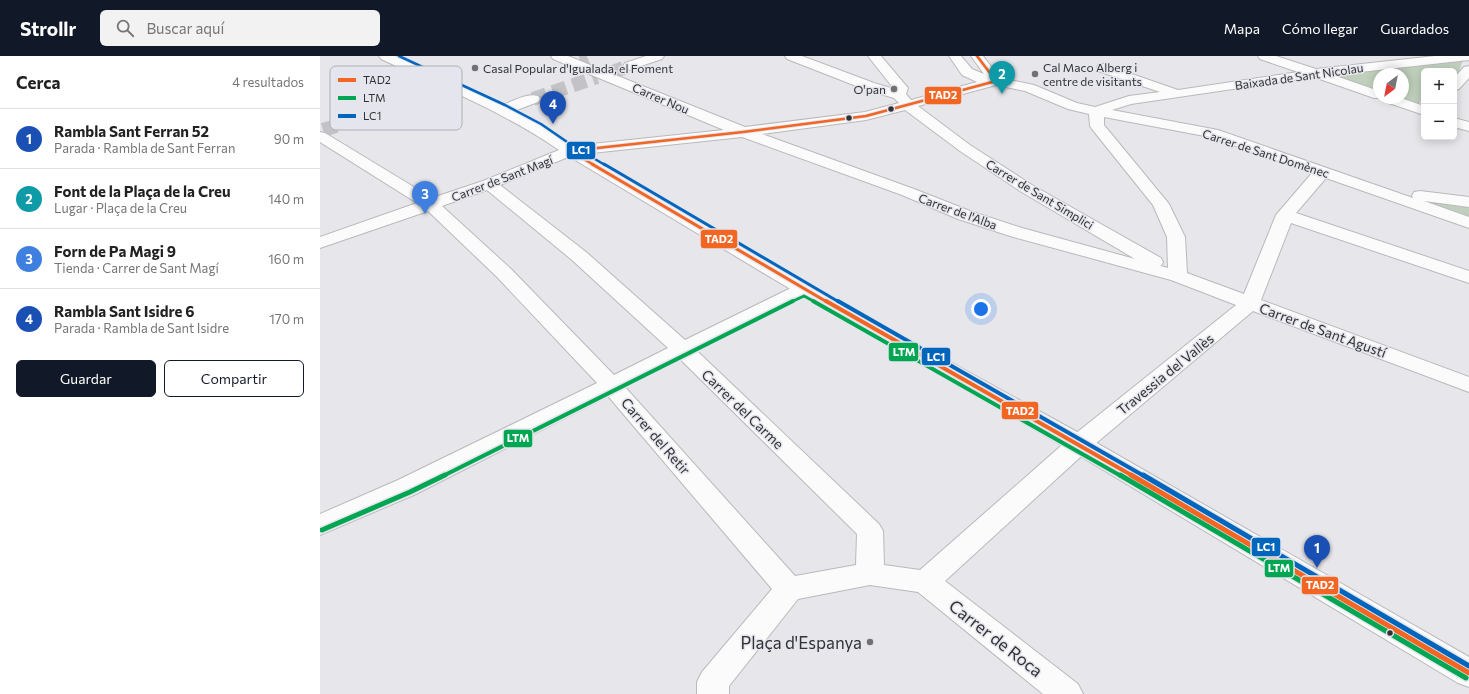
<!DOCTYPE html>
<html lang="es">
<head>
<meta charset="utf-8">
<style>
	:root { --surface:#fff; --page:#f2f2f2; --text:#222; --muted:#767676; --line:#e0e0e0; --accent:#111827 }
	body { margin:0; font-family:Commissioner,sans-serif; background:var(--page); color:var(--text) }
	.controls { position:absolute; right:12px; top:12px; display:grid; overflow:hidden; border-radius:6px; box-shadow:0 2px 10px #0003 }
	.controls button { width:36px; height:36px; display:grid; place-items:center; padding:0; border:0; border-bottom:1px solid var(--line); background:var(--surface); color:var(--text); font:20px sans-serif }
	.compass { position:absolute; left:1053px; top:12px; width:36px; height:36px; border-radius:50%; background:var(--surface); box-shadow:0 2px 10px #0003; rotate:212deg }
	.you { position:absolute; left:661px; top:253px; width:14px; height:14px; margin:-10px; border:3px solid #fff; border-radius:50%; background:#1a73e8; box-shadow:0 0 0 6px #1a73e833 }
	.badge { display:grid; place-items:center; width:26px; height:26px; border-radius:50%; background:var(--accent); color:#fff; font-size:13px; font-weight:700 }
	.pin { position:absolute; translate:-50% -33px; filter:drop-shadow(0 1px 2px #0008) }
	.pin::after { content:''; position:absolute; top:21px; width:14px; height:12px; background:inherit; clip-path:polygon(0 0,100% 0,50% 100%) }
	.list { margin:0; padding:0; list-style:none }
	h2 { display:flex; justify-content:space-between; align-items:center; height:52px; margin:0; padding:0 16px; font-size:17px }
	h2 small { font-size:13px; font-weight:400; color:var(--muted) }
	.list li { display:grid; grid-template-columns:26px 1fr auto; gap:12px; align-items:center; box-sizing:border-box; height:60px; padding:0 16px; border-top:1px solid var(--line) }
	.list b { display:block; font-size:15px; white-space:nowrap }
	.list p { margin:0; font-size:13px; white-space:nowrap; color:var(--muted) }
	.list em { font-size:13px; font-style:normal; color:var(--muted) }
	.actions { display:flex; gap:8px; padding:12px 16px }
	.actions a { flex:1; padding:9px 0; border:1px solid var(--accent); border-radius:6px; text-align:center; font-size:14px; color:var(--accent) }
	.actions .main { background:var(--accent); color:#fff }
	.icon { flex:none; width:22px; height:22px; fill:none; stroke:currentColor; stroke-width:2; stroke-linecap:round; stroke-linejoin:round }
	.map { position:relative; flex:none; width:1149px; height:638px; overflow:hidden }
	header { display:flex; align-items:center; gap:24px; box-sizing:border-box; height:56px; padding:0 20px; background:var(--accent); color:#fff }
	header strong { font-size:19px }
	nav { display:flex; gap:22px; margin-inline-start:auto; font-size:14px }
	.search { width:280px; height:36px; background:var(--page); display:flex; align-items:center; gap:10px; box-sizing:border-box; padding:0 14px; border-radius:6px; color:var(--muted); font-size:15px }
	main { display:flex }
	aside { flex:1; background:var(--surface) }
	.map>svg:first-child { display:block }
	.green { fill:#c0d0bc }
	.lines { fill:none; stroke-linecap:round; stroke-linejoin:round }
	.street-tunnel { stroke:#c3c3c7; stroke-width:14; stroke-dasharray:14 7; stroke-linecap:butt }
	.street-casing { stroke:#b9b9bc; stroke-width:2 }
	.secondary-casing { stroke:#b9b9bc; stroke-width:2 }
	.street { fill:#fbfbfc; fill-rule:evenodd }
	.secondary { fill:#fbfbfc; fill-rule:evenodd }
	.bus-1-far3-casing { stroke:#e5e6ed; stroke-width:4.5 }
	.bus-1-far2-casing { stroke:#e5e6ed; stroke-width:5.5 }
	.bus-1-far1-casing { stroke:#e5e6ed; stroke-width:7 }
	.bus-1-casing { stroke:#e5e6ed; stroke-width:8 }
	.bus-2-far2-casing { stroke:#e5e6ed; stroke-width:5.5 }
	.bus-2-far1-casing { stroke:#e5e6ed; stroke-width:7 }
	.bus-2-casing { stroke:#e5e6ed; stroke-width:8 }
	.bus-3-far3-casing { stroke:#e5e6ed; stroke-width:4.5 }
	.bus-3-far2-casing { stroke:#e5e6ed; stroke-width:5.5 }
	.bus-3-far1-casing { stroke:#e5e6ed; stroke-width:7 }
	.bus-3-casing { stroke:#e5e6ed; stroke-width:8 }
	.bus-1-far3 { stroke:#f26522; stroke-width:2.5 }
	.bus-1-far2 { stroke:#f26522; stroke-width:3 }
	.bus-1-far1 { stroke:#f26522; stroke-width:4 }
	.bus-1 { stroke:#f26522; stroke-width:5 }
	.bus-2-far2 { stroke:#00a651; stroke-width:3 }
	.bus-2-far1 { stroke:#00a651; stroke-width:4 }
	.bus-2 { stroke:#00a651; stroke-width:5 }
	.bus-3-far3 { stroke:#0065bd; stroke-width:2.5 }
	.bus-3-far2 { stroke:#0065bd; stroke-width:3 }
	.bus-3-far1 { stroke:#0065bd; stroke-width:4 }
	.bus-3 { stroke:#0065bd; stroke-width:5 }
	.poi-dot { fill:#717175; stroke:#e5e6ed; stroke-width:1.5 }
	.bus-dot { fill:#323235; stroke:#e5e6ed; stroke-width:1.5 }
	.labels { text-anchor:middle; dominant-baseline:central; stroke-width:3; stroke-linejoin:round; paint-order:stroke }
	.far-poi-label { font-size:12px; fill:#323235; stroke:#e5e6ed; text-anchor:start }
	.far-street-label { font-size:12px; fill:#323235; stroke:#e5e6ed }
	.street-label { font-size:14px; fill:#323235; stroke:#e5e6ed }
	.near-street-label { font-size:17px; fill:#323235; stroke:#e5e6ed }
	.near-poi-label { font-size:17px; fill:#323235; stroke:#e5e6ed; text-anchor:end }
	.key { fill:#e5e6ed; stroke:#afb0b6; stroke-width:1 }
	.key-label { font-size:11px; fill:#323235 }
	.line-badge { stroke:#e5e6ed; stroke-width:1.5 }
	.badge-label { font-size:11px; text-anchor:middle; font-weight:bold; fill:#fff }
</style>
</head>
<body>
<header>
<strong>Strollr</strong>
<div class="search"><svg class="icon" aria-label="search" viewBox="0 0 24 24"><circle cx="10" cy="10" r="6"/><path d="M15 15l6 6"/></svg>Buscar aquí</div>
<nav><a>Mapa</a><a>Cómo llegar</a><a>Guardados</a></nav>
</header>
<main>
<aside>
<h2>Cerca<small>4 resultados</small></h2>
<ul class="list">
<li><span class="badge" style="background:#1a4fb4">1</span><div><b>Rambla Sant Ferran 52</b><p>Parada · Rambla de Sant Ferran</p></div><em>90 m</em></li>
<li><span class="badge" style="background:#0f9aa8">2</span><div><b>Font de la Plaça de la Creu</b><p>Lugar · Plaça de la Creu</p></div><em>140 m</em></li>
<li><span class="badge" style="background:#3f7fe0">3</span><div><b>Forn de Pa Magi 9</b><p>Tienda · Carrer de Sant Magí</p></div><em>160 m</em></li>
<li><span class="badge" style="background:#1a4fb4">4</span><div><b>Rambla Sant Isidre 6</b><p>Parada · Rambla de Sant Isidre</p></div><em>170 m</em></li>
</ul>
<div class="actions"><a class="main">Guardar</a><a>Compartir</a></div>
</aside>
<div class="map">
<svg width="1149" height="638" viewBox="0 0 1149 638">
	<rect width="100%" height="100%" fill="#e7e7eb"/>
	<path class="green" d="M1143,3l-4,13 -5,5v-6h-30v28l-6,5 -18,-6h3v-24h-24v17l-49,-16z
		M1118,145l31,4v14l-36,-13z"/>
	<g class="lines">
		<path class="street-tunnel" d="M261,6l7,-3
			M290,17l19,-7
			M213,43l64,-22
			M3,74l112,-35"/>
		<g class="street-casing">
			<path id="street" d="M59,0h16l108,49c10,-4 24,-12 35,-9l2,3 -2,3 -24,9 29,15 30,20 151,-16 -171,-71 -2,-3h17l177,71 120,-15 34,-9 -5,-5 -30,-9 -77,-30 -2,-3h17l72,27 20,6 -26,-33h13l27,32 -2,6 5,6 66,-18 -15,-7 -13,-19h12l11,13 12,5 -13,-18h12l17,22 34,7 43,18 18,4 34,-11 31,-4 -62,-21 -1,-3 1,-3 5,-1 75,26 120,-18 -38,-13 -2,-3h18l40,13 119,-13h34v4l-136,15 46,16v7h22l23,8v9l-41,-14 -2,-3h-7l-60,-21 -183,27 -19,6 106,20 195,68 -1,-2 2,-4 6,-1 49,6v10l-45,-6 45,16v11l-143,-50 -30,35 173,58v12l-178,-60 -30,77 208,77v15l-216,-81 -165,139 -143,131 133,103 5,10h-40l-125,-102 -48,-7 -72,14 -69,87v8h-32v-12l5,-10 70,-83 -164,-193 -192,98 -96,41v-21l78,-34 199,-97 -100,-106 -69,-66 -108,37v-11l97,-34 -97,-61v-10l5,1 107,65 51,-17 76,-31c-55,-38 -118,-63 -178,-91zM676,29l29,6 43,18 21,5 1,12 2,3 61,76 14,32 1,31 -7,-2 2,-4 -2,-4 -129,-73 -62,-40 -52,-39zM585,54l55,41 60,40 115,68 -113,-31 -52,-17 -56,-22 -152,-55 104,-14zM784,61l106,20 102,36 -36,42 -32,79 -57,-21 -2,-36 -16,-33 -65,-79zM422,81l160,58 56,24 52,17 161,44 65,25 -166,133 -150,132 -36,-5 -1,-34 -4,-7 -182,-173 114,-58 3,-4 -3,-4 -7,-2 -7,2 -112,55 -99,-88 -86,-67 73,-30zM167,134l85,70 96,88 -54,27 -103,-106 -69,-63zM360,303l177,175 -1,31 -61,11 -170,-189z
				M326,0h18l-2,3 -33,11 -4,-1 -2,-3 2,-3z
				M1149,10v12l-10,11 -5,1v-12l10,-11z
				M1134,62l15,4v9l-15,-4z"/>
		</g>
		<g class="secondary-casing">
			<path id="secondary" d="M250,90l5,2 236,137 277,153 381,219v30l-11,-4 -388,-233 -273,-157 -232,-139 -3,-3 3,-3z"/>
		</g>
		<use href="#street" class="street"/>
		<use href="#secondary" class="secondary"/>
		<g class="bus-1-far3-casing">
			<path id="bus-1-far3" d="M250,95l24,14
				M250,95l173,-19 123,-16 130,-35 -19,-25"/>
		</g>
		<g class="bus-1-far2-casing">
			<path id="bus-1-far2" d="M272,108l235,138"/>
		</g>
		<g class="bus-1-far1-casing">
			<path id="bus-1-far1" d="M506,245l307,175"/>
		</g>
		<g class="bus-1-casing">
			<path id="bus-1" d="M811,419l338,198"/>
		</g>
		<g class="bus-2-far2-casing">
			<path id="bus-2-far2" d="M471,246l13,-6 11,6"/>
		</g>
		<g class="bus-2-far1-casing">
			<path id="bus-2-far1" d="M493,245l308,175
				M123,420l350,-175"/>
		</g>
		<g class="bus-2-casing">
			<path id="bus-2" d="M800,419l346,203
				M2,474l88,-38 35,-17"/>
		</g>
		<g class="bus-3-far3-casing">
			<path id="bus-3-far3" d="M79,0l106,49 36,19 32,22 32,19"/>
		</g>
		<g class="bus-3-far2-casing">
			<path id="bus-3-far2" d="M284,108l235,138"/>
		</g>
		<g class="bus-3-far1-casing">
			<path id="bus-3-far1" d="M518,245l306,175"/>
		</g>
		<g class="bus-3-casing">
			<path id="bus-3" d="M823,419l326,191"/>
		</g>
		<use href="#bus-1-far3" class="bus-1-far3"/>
		<use href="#bus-1-far2" class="bus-1-far2"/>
		<use href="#bus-1-far1" class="bus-1-far1"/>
		<use href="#bus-1" class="bus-1"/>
		<use href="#bus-2-far2" class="bus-2-far2"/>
		<use href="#bus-2-far1" class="bus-2-far1"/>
		<use href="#bus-2" class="bus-2"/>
		<use href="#bus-3-far3" class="bus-3-far3"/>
		<use href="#bus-3-far2" class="bus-3-far2"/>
		<use href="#bus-3-far1" class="bus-3-far1"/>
		<use href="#bus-3" class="bus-3"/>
	</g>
	<g class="poi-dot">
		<circle cx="155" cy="12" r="4"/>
		<circle cx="715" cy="18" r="4"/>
		<circle cx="574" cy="33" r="4"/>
		<circle cx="550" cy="586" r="4"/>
	</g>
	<g class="bus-dot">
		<circle cx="571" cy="53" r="3.5"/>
		<circle cx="529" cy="62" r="3.5"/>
		<circle cx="1070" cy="577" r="3.5"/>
	</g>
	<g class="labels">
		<g class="far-poi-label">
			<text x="723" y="11">Cal Maco Alberg i<tspan x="723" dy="14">centre de visitants</tspan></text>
			<text x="163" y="12">Casal Popular d'Igualada, el Foment</text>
			<text x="566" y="33" text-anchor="end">O'pan</text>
		</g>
		<g class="far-street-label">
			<text transform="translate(979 20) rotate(-8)">Baixada de Sant Nicolau</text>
			<text transform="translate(341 42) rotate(23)">Carrer Nou</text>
			<text transform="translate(946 97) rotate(18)">Carrer de Sant Domènec</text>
			<text transform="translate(182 122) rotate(-21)">Carrer de Sant Magí</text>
			<text transform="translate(720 138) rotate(31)">Carrer de Sant Simplici</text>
			<text transform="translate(638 155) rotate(20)">Carrer de l'Alba</text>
		</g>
		<g class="street-label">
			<text transform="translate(1003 274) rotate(20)">Carrer de Sant Agustí</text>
			<text transform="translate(845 318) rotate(-39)">Travessia del Vallès</text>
			<text transform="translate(423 353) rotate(44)">Carrer del Carme</text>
			<text transform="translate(336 380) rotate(49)">Carrer del Retir</text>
		</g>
		<g class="near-street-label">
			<text transform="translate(676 582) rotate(38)">Carrer de Roca</text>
		</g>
		<g class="near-poi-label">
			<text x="542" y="586">Plaça d'Espanya</text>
		</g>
	</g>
	<rect x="10" y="10" width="132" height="64" rx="6" class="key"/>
	<rect x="18" y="22" width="18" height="4" fill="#f26522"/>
	<rect x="18" y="40" width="18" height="4" fill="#00a651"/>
	<rect x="18" y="58" width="18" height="4" fill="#0065bd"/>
	<g class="key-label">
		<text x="43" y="28">TAD2</text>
		<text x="43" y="46">LTM</text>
		<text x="43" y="64">LC1</text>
	</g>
	<g class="line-badge">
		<rect x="604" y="30" width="38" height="19" rx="4" fill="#f26522"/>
		<rect x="246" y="85" width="30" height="19" rx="4" fill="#0065bd"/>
		<rect x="380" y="173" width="38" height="20" rx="4" fill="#f26522"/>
		<rect x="568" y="286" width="31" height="20" rx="4" fill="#00a651"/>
		<rect x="601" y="291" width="30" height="19" rx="4" fill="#0065bd"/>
		<rect x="681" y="345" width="38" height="19" rx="4" fill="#f26522"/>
		<rect x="183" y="373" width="30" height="19" rx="4" fill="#00a651"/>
		<rect x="931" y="481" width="30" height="20" rx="4" fill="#0065bd"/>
		<rect x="944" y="503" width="30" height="19" rx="4" fill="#00a651"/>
		<rect x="981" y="520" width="38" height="19" rx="4" fill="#f26522"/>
	</g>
	<g class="badge-label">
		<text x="623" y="43">TAD2</text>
		<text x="261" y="98">LC1</text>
		<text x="399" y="187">TAD2</text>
		<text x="584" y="300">LTM</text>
		<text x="616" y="305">LC1</text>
		<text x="700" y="359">TAD2</text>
		<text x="198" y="386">LTM</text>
		<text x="946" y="495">LC1</text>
		<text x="959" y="516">LTM</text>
		<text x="1000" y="533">TAD2</text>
	</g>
</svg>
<div class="controls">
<button>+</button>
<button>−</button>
</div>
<svg class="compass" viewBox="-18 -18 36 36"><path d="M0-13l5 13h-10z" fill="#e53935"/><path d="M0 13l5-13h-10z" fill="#767676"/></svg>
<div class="you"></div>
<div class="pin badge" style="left:997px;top:512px;background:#1a4fb4">1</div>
<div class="pin badge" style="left:682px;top:38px;background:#0f9aa8">2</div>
<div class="pin badge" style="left:105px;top:158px;background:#3f7fe0">3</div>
<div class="pin badge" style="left:233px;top:68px;background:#1a4fb4">4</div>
</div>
</main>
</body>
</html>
